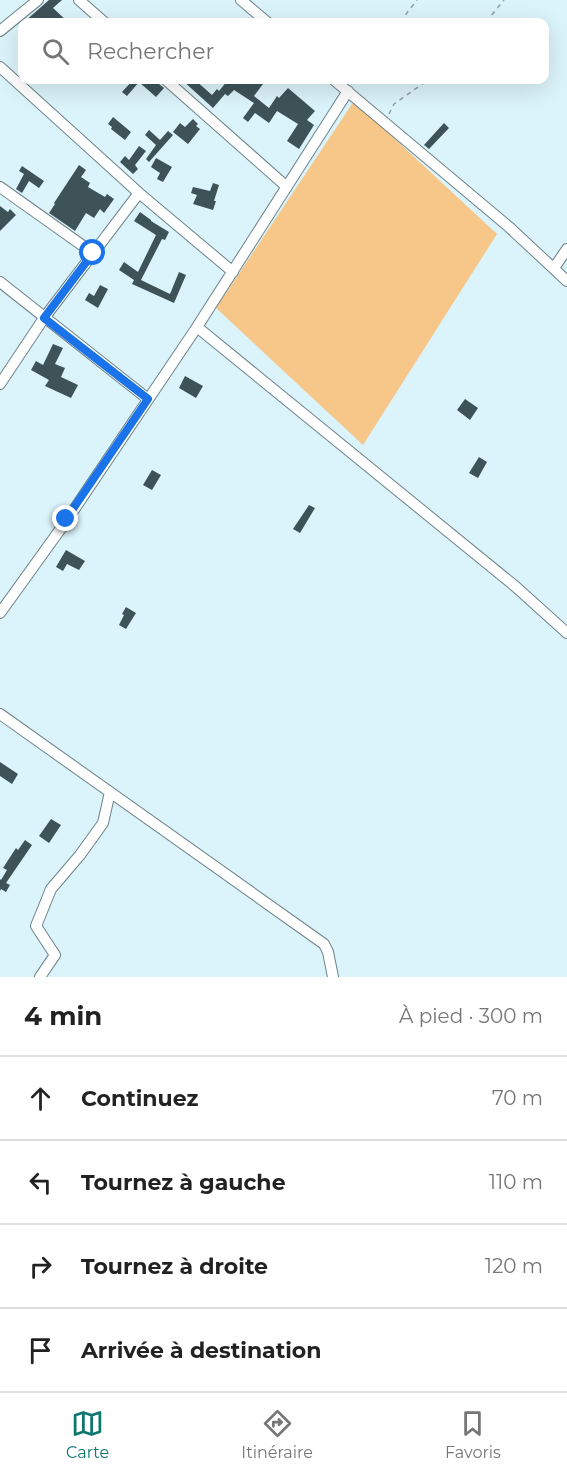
<!DOCTYPE html>
<html lang="fr">
<head>
<meta charset="utf-8">
<style>
	:root { --surface:#fff; --page:#f2f2f2; --text:#222; --muted:#767676; --line:#e0e0e0; --accent:#0f766e }
	body { margin:0; font-family:Montserrat,sans-serif; background:var(--page); color:var(--text) }
	.stop { position:absolute; width:18px; height:18px; margin:-14px; border:4px solid #1a73e8; border-radius:50%; background:#fff }
	.stop.end { background:#1a73e8; border-color:#fff; box-shadow:0 2px 6px #0008 }
	.list { margin:0; padding:0; list-style:none }
	h2 { display:flex; justify-content:space-between; align-items:center; height:78px; margin:0; padding:0 24px; font-size:26px }
	h2 small { font-size:20px; font-weight:400; color:var(--muted) }
	.list li { display:grid; grid-template-columns:39px 1fr auto; gap:18px; align-items:center; box-sizing:border-box; height:84px; padding:0 24px; border-top:2px solid var(--line) }
	.list b { display:block; font-size:22px; white-space:nowrap }
	.list em { font-size:20px; font-style:normal; color:var(--muted) }
	.icon { flex:none; width:33px; height:33px; fill:none; stroke:currentColor; stroke-width:2; stroke-linecap:round; stroke-linejoin:round }
	.map { position:relative; flex:none; width:567px; height:977px; overflow:hidden }
	.search { position:absolute; background:var(--surface); box-shadow:0 6px 24px #0002; left:18px; right:18px; top:18px; height:66px; display:flex; align-items:center; gap:15px; box-sizing:border-box; padding:0 21px; border-radius:12px; color:var(--muted); font-size:22px }
	.sheet { height:414px; background:var(--surface) }
	nav { display:flex; justify-content:space-around; align-items:center; box-sizing:border-box; height:84px; border-top:2px solid var(--line); background:var(--surface); font-size:16px; color:var(--muted) }
	nav a { display:grid; justify-items:center; gap:3px }
	nav .on { color:var(--accent) }
	.map>svg:first-child { display:block }
	.green { fill:#f7c789 }
	.building { fill:#3e5358 }
	.lines { fill:none; stroke-linecap:round; stroke-linejoin:round }
	.minor-casing { stroke:#6d8389; stroke-width:12 }
	.path { stroke:#8d9fa5; stroke-width:1.5; stroke-dasharray:4.5 4.5; stroke-linecap:butt }
	.minor { stroke:#fff; stroke-width:10 }
	.route { stroke:#1a73e8; stroke-width:8 }
</style>
</head>
<body>
<div class="map">
<svg width="567" height="977" viewBox="0 0 567 977">
	<rect width="100%" height="100%" fill="#dbf3fa"/>
	<path class="green" d="M354,101l143,133 -134,211 -147,-137z"/>
	<path class="building" d="M49,0h13l-9,8 15,14h-44z
		M133,80h21l10,8 -8,9 -17,-15 -12,14 -5,-4z
		M182,80h13l17,15 5,-6 2,2 9,-11h38l-12,16 15,12 8,-12 2,2 9,-10 27,23 -8,9 7,5 -15,24 -12,-8 11,-17 -21,-13 -8,12 -14,-10 -7,9 -5,-4 11,-15 -20,-13 -6,6 -3,-2 -12,14z
		M113,117l18,15 -6,8 -14,-11 1,-2 -4,-3z
		M193,119l5,5 -2,2 4,3 -12,15 -15,-12 7,-9 5,4z
		M444,123l5,5 -20,21 -5,-4z
		M149,130l11,10 8,-9 5,4 -24,27 -3,-3 10,-14 -11,-10z
		M139,146l7,5 -11,14 3,4 -5,5 -13,-12 5,-6 4,4z
		M156,158l16,9 -9,15 -6,-3 3,-6 -9,-6z
		M79,165l7,5 -5,7 9,6 -2,4 17,10 2,-3 7,5 -10,14 -4,-4 -6,9 -8,-5 -11,18 -26,-18 6,-9 -1,-1z
		M22,166l22,15 -5,7 -10,-7 -7,12 -6,-4 8,-15 -5,-3z
		M213,183l6,2 -5,16h2l-3,9 -20,-6 4,-9 -6,-2 2,-6 17,4z
		M0,206l8,6 2,-3 6,6 -16,16z
		M140,212l11,8v1l18,11 -4,8 -3,-1 -21,41 29,14 9,-22 7,3 -12,28 -42,-19 2,-4 -15,-10 5,-8 14,10 18,-37 -22,-14z
		M100,285l8,4 -10,19 -13,-8 4,-7 5,3z
		M53,344l10,4 -8,16 10,4 -4,9 17,8 -7,13 -26,-12 4,-6 -18,-10 5,-9 7,4z
		M185,376l18,10 -7,12 -17,-10z
		M465,399l13,9 -8,12 -13,-10z
		M479,457l8,5 -9,16 -9,-5z
		M152,470l9,5 -9,15 -9,-5z
		M309,505l6,3 -15,25 -7,-4z
		M66,550l19,11 -6,9 -12,-6 -4,7 -7,-4z
		M126,607l10,6 -10,16 -7,-4 5,-10 -2,-1z
		M0,762l18,12 -6,10 -12,-8z
		M51,819l10,6 -12,18 -10,-7z
		M25,840l7,5 -26,38 4,2 -4,7 -5,-3 -1,2v-12l1,1 6,-10 -4,-2 13,-20 2,2z"/>
	<g class="lines">
		<g class="minor-casing">
			<path id="minor" d="M79,0l25,22
				M241,0l26,22
				M0,31l38,-31
				M0,67l139,126 94,79
				M166,80l121,107
				M334,80l175,147 58,54
				M0,187l93,66
				M554,268l13,-19
				M0,282l148,117
				M197,327l319,260 51,46
				M0,384l44,-66 95,-125
				M0,613l67,-93 130,-193 151,-236
				M0,714l324,230 4,8 5,25
				M40,977l15,-22 -19,-29 15,-37 29,-34 23,-32 7,-31"/>
		</g>
		<path class="path" d="M400,22l17,-22
			M486,22l18,-22
			M389,114l5,-10 34,-24"/>
		<use href="#minor" class="minor"/>
	</g>
	<g class="lines">
		<path class="route" d="M66,519l82,-120 -104,-81 49,-65"/>
	</g>
</svg>
<div class="stop" style="left:93px;top:253px"></div>
<div class="stop end" style="left:66px;top:519px"></div>
<div class="search"><svg class="icon" aria-label="search" viewBox="0 0 24 24"><circle cx="10" cy="10" r="6"/><path d="M15 15l6 6"/></svg>Rechercher</div>
</div>
<section class="sheet">
<h2>4 min<small>À pied · 300 m</small></h2>
<ul class="list">
<li><svg class="icon" aria-label="ahead" viewBox="0 0 24 24"><path d="M12 20V5M6 11l6-6 6 6"/></svg><div><b>Continuez</b></div><em>70 m</em></li>
<li><svg class="icon" aria-label="left" viewBox="0 0 24 24"><path d="M17 20v-9H6M10 6l-5 5 5 5"/></svg><div><b>Tournez à gauche</b></div><em>110 m</em></li>
<li><svg class="icon" aria-label="right" viewBox="0 0 24 24"><path d="M7 20v-9h11M14 6l5 5-5 5"/></svg><div><b>Tournez à droite</b></div><em>120 m</em></li>
<li><svg class="icon" aria-label="arrive" viewBox="0 0 24 24"><path d="M6 21V4h12l-3 4 3 4H6"/></svg><div><b>Arrivée à destination</b></div></li>
</ul>
</section>
<nav>
<a class="on"><svg class="icon" aria-label="map" viewBox="0 0 24 24"><path d="M3 6l6-2 6 2 6-2v14l-6 2-6-2-6 2zM9 4v14M15 6v14"/></svg>Carte</a>
<a><svg class="icon" aria-label="directions" viewBox="0 0 24 24"><path d="M12 3l9 9-9 9-9-9zM9 14v-3h6M13 9l2 2-2 2"/></svg>Itinéraire</a>
<a><svg class="icon" aria-label="saved" viewBox="0 0 24 24"><path d="M7 4h10v16l-5-4-5 4z"/></svg>Favoris</a>
</nav>
</body>
</html>
